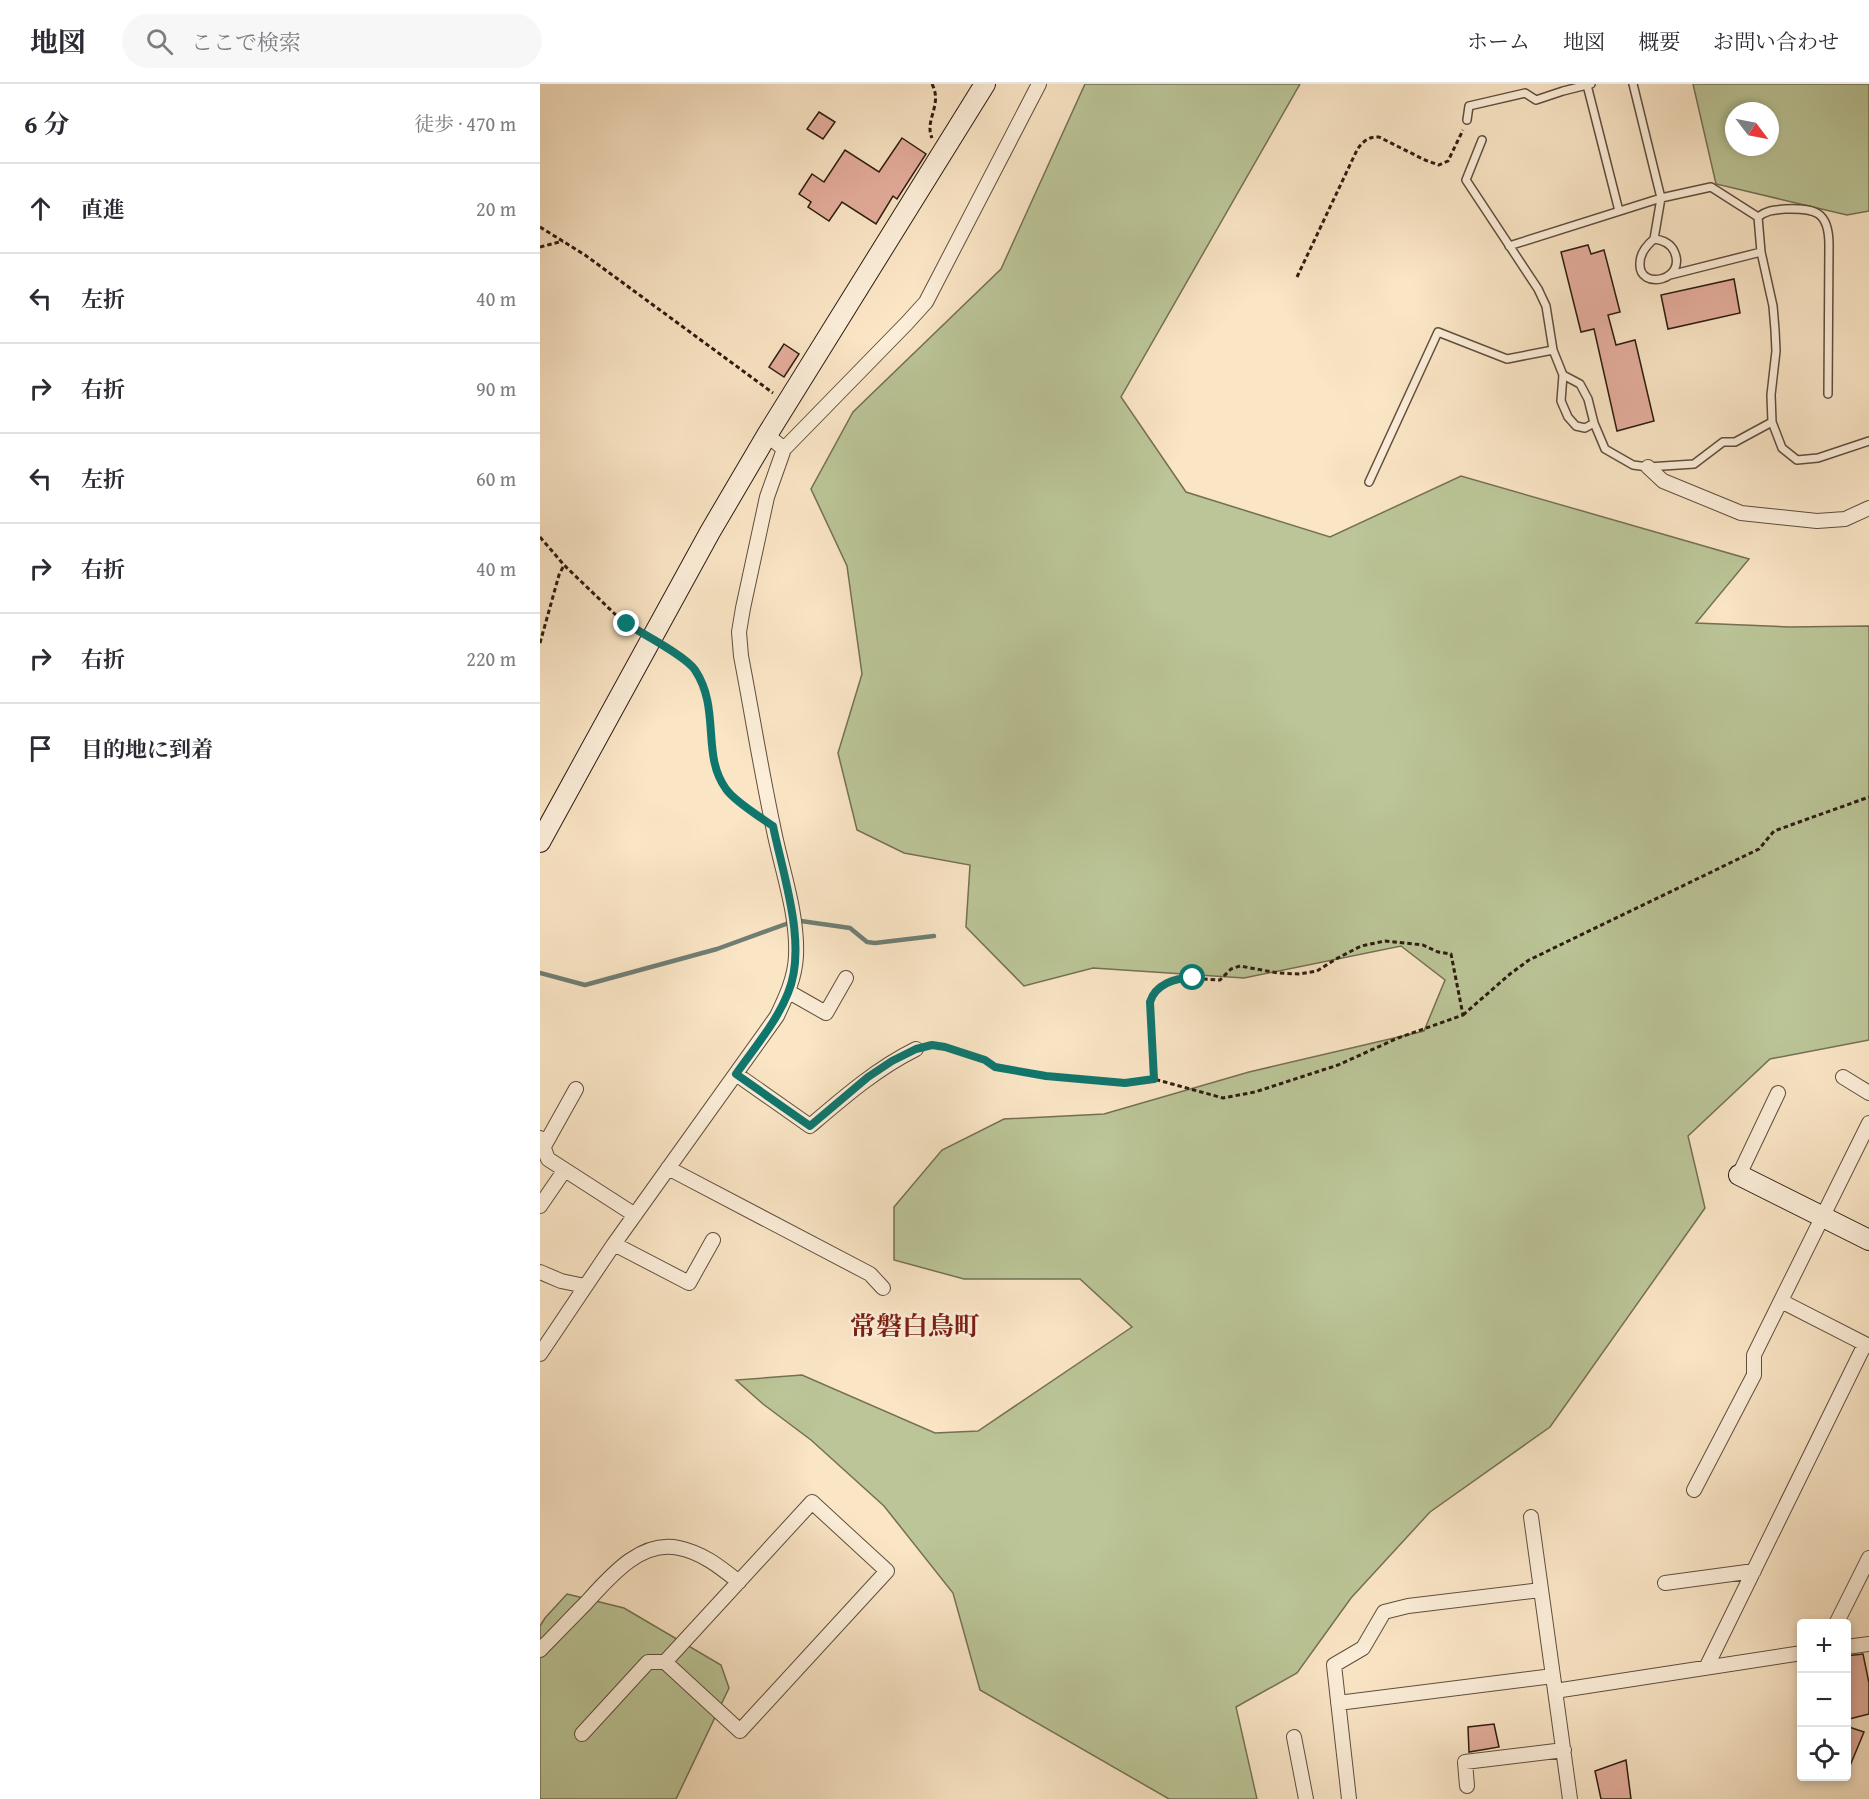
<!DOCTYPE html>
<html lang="ja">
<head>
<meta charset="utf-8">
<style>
	:root { --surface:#fff; --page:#f7f7f7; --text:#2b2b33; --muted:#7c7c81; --line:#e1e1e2 }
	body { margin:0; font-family:"Gentium Book Plus","Noto Serif JP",serif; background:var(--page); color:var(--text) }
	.controls { position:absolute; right:18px; bottom:18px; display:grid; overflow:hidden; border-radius:6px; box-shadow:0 3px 9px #0003 }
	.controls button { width:54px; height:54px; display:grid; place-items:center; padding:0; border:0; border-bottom:2px solid var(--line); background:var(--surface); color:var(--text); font:30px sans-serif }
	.compass { position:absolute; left:1185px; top:18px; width:54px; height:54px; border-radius:50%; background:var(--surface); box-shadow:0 3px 9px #0003; rotate:122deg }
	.stop { position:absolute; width:18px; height:18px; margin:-14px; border:4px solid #0f766e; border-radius:50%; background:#fff }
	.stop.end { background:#0f766e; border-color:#fff; box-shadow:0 2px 6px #0008 }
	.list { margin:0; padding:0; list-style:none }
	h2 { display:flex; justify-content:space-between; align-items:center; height:78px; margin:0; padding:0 24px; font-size:26px }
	h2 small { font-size:20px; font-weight:400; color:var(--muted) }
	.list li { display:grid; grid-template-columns:39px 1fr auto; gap:18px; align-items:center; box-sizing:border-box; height:90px; padding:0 24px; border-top:2px solid var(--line) }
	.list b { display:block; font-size:22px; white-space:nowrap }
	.list em { font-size:20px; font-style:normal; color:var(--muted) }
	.icon { flex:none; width:33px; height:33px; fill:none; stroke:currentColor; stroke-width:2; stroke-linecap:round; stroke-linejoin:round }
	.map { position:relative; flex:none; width:1329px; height:1715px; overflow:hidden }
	header { display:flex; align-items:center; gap:36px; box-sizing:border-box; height:84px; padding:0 30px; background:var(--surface); border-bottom:2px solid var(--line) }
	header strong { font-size:28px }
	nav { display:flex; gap:33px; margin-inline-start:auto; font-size:21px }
	.search { width:420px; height:54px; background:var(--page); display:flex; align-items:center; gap:15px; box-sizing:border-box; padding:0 21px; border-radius:33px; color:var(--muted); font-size:22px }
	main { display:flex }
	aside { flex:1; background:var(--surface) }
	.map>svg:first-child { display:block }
	.green { fill:#bbc597; stroke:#747054; stroke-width:1.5; fill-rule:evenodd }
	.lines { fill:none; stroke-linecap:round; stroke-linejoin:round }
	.stream { stroke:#707e74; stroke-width:4.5 }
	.building { fill:#e4ad9c; stroke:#2c1c11; stroke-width:1.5 }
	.lane-casing { stroke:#604e3e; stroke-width:10 }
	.street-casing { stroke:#604e3e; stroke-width:16 }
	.secondary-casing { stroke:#2c1c11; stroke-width:22 }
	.path { stroke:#2c1c11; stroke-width:3; stroke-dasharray:4.5 3; stroke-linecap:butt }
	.lane { stroke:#fceed9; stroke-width:7 }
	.street { stroke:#fceed9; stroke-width:14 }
	.secondary { stroke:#fceed9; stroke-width:20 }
	.route { stroke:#0f766e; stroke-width:8 }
	.labels { text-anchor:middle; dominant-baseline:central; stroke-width:5; stroke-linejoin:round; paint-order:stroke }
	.quarter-label { font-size:26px; font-weight:bold; fill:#7a1f14; stroke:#fceed9 }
</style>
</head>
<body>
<header>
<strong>地図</strong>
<div class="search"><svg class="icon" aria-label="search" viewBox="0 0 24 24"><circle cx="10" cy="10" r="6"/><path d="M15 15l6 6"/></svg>ここで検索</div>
<nav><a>ホーム</a><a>地図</a><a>概要</a><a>お問い合わせ</a></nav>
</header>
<main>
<aside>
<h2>6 分<small>徒歩 · 470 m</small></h2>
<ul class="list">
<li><svg class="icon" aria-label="ahead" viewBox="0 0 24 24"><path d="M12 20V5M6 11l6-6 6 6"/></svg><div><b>直進</b></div><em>20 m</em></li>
<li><svg class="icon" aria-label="left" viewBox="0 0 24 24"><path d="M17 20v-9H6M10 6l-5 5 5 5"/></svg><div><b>左折</b></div><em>40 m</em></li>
<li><svg class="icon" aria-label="right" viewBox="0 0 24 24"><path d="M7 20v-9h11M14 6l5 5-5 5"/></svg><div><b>右折</b></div><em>90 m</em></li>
<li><svg class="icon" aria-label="left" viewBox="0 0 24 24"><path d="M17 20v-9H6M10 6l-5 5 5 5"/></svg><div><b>左折</b></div><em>60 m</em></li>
<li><svg class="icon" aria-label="right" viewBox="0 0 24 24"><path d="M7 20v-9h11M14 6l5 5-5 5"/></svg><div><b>右折</b></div><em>40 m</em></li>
<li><svg class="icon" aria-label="right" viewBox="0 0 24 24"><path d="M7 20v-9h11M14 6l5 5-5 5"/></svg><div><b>右折</b></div><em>220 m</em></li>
<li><svg class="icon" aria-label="arrive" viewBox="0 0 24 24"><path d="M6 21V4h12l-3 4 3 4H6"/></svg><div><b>目的地に到着</b></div></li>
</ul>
</aside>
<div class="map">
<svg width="1329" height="1715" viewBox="0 0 1329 1715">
	<rect width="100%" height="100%" fill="#fae5c5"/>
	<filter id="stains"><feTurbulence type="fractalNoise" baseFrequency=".00333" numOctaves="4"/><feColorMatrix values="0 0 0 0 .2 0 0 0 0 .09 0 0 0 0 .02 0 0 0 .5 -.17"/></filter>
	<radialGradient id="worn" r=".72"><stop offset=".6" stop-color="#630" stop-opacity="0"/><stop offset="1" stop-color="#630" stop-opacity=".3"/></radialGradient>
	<path class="green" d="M545,0h215l-179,313 65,95 144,45 131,-61 288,83 -53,64 93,4 80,-1v414l-99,19 -82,77 17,72 -155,219 -120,85 -79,86 -54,75 -61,34 21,92h-88l-189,-109 -27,-97 -69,-87 -73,-66 -48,-36 -27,-24 66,-5 133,58 43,-2 154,-104 -52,-48h-116l-70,-19v-53l48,-57 62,-31 100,-5 145,-42 175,-41 21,-51 -44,-34 -157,32 -151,-10 -69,18 -58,-59 4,-62 -66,-12 -47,-23 -19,-77 24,-79 -15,-108 -36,-77 42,-77 148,-143z
		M1153,0h176v127l-22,4 -131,-31zM1194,27h36v36h-36z
		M27,1510l57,14 97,57 8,23 -53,111h-136v-173l5,-8z"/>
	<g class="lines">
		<path class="stream" d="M0,889l45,12 132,-36 69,-25 15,-3 49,7 17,14 8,1 59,-7"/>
	</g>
	<path class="building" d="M279,28l16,10 -12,17 -16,-10z
		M362,54l24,16 -29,45 -4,-3 -17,28 -34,-22 -13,19 -21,-14 3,-5 -12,-8 13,-20 12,8 21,-32 34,22z
		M1048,161l3,9 13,-4 16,62 -12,3 8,30 19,-5 19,81 -37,10 -23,-102 -13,3 -20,-80z
		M1194,195l6,34 -72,16 -7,-34z
		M244,260l15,10 -15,23 -15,-10z
		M1323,1570l6,29v31l-20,5 -3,-14v-49z
		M954,1640l5,23 -30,5 -1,-25z
		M1306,1642l18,6 -17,41h-1z
		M1086,1676l5,39h-30l-6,-28z"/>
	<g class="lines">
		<g class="lane-casing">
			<path id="lane" d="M1093,0l28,114 -7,41c-7,6 -14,15 -14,24 -2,28 48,18 34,-12 -4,-8 -11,-11 -20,-12
				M1047,1l32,126
				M927,36l2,-14 56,-13 11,7 27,-9 28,-7
				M942,56l-16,40 72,109 8,17 7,44 10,25 17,9 8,15 6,24 -9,5 -9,-2 -8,-9 -7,-16 2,-26
				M1218,133l3,35 12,54 2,24 1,21 -5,44 1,27 10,26 15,12 21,-2 51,-17
				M1218,133c9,-7 16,-7 27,-8 30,-1 44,2 44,36l-1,149
				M969,162l152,-48 50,-11 47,30
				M1130,191l91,-23
				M1054,339l11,26 28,16 15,2 46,-3 29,-22h12l37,-20
				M829,398l69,-150 69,27 46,-9"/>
		</g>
		<g class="street-casing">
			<path id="street" d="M244,365l123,-126 19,-21 113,-218
				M1108,383l15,14 78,32 76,8 28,-2 24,-11
				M249,908l37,21 20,-35
				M196,990l74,52c34,-29 66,-57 106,-77
				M1303,993l26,16
				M0,1054l8,21 87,56
				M3,1064l33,-59
				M128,1084l202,106 13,14
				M1199,1091l39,-82
				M0,1122l24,-35
				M74,1160l75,39 24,-43
				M0,1188l21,9 24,5
				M1241,1217l88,45
				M0,1270l74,-110 163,-228c9,-19 18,-38 19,-60 2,-43 -15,-88 -23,-130 -12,-56 -21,-113 -32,-170l-2,-24 4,-24 24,-111 17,-48 -17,-14
				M1154,1406l60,-115v-20l115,-232
				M991,1433l39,282
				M1125,1499l89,-12
				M1296,1540l33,-66
				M1306,1563l23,-3
				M0,1566c15,-15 30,-31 45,-46 23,-25 55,-65 94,-56 24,5 41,19 60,34
				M1166,1584l159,-324
				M1015,1607l247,-38
				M798,1619l215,-27
				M42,1650l66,-72h17l75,69 147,-160 -75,-69 -147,160
				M754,1653l12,62
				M927,1702l-2,-24 99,-12
				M809,1715l-15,-134 29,-17 21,-36 24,-6 133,-16"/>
		</g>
		<g class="secondary-casing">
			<path id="secondary" d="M0,758l170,-310 57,-97 218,-351
				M1199,1091l130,65"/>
		</g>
		<path class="path" d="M392,0c11,21 -8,36 0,54
			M0,143l45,28 188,138
			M0,163l23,-6
			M757,193l60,-127c5,-8 12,-14 22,-13l46,23 14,5 9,-4 15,-31
			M0,453l24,28 55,53 17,12
			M0,559l19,-68 5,-10
			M125,564c8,4 17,8 24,14 35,35 9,90 37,127 6,10 20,17 29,23
			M923,931l47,-41 19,-14 230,-111 15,-18 95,-34
			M389,962l16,1 40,13 10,7 51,9 79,7 29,-4 69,19 32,-6 83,-27 60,-27 65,-23 -12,-61 -13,-2 -15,-7 -38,-4 -24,5 -25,13 -19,12 -17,3 -22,-1 -38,-7 -9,3 -11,11c-24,-1 -61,-8 -70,22l4,77"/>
		<use href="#lane" class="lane"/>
		<use href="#street" class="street"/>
		<use href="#secondary" class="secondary"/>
	</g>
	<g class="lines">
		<path class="route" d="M87,540c16,10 59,32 68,46 26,39 6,85 31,119 8,12 34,28 47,37 10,49 35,120 15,167 -12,30 -34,55 -52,81l74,52 58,-49 24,-16 24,-12 16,-4 13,2 40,13 10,7 51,9 79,7 29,-4 -4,-77c5,-17 25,-25 43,-24"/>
	</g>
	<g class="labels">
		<g class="quarter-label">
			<text x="375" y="1241">常磐白鳥町</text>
		</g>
	</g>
	<rect width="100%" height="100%" filter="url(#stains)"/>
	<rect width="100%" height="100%" fill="url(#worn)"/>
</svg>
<div class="controls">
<button>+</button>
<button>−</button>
<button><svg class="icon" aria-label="locate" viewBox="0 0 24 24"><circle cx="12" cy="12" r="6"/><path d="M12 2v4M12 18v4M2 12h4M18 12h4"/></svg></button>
</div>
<svg class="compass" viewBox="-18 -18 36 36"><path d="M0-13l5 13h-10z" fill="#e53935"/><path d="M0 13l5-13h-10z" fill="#7c7c81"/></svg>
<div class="stop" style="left:653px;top:894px"></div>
<div class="stop end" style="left:87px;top:540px"></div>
</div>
</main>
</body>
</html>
